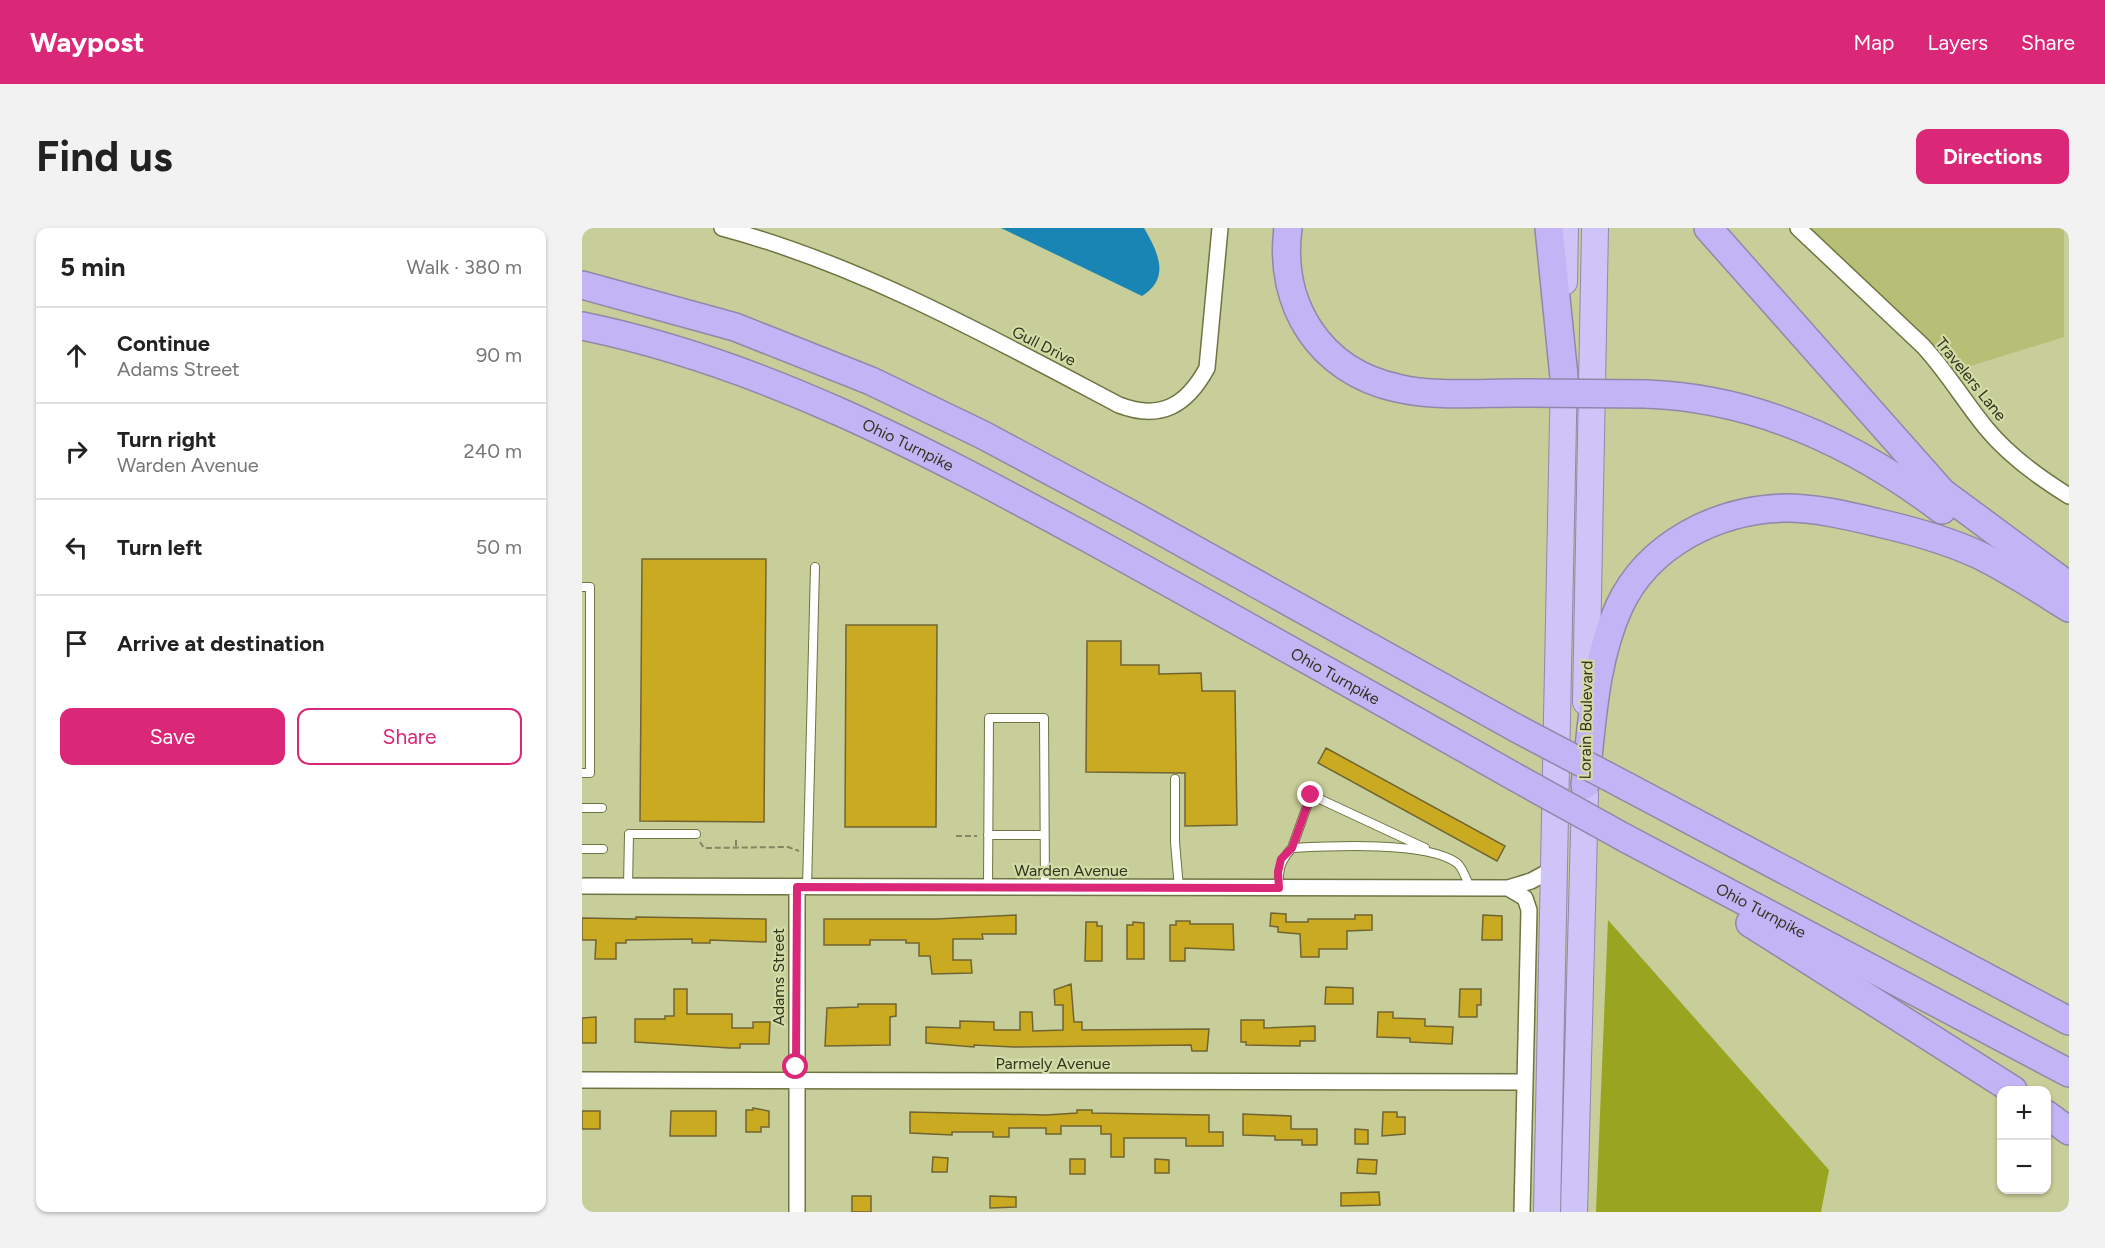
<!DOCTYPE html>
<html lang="en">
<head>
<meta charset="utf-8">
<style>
	:root { --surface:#fff; --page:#f2f2f2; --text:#222; --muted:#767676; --line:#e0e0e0; --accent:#db2777 }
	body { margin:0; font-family:Figtree,sans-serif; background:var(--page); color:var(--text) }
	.controls { position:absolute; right:18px; bottom:18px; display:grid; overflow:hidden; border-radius:12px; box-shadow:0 2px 4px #0004 }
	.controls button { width:54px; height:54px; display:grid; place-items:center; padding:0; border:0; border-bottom:2px solid var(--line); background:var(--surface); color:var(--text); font:30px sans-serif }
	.stop { position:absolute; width:18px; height:18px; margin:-14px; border:4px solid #db2777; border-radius:50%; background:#fff }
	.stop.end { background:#db2777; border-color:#fff; box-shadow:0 2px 6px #0008 }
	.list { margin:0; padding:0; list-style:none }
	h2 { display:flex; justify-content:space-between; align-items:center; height:78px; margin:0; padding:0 24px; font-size:26px }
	h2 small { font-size:20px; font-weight:400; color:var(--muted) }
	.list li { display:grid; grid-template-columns:39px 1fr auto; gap:18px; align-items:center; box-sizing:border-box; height:96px; padding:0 24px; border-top:2px solid var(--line) }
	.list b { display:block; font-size:22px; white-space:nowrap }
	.list p { margin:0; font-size:20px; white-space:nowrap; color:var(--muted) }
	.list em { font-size:20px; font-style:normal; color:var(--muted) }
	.actions { display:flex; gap:12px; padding:18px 24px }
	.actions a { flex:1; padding:14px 0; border:2px solid var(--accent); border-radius:12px; text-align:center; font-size:21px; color:var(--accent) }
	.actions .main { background:var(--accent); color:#fff }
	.icon { flex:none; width:33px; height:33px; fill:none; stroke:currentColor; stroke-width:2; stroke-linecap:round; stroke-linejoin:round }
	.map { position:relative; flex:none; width:1487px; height:984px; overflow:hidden; border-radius:12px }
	header { display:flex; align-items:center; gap:36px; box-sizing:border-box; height:84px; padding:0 30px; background:var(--accent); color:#fff }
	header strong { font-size:28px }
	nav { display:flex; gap:33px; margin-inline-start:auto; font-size:21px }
	.intro { display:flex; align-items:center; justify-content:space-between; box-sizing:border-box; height:144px; padding:0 36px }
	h1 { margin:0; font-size:42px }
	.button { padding:15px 27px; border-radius:12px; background:var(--accent); color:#fff; font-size:21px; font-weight:700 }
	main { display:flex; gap:36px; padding:0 36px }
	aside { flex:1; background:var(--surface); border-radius:12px; box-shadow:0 2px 4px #0004 }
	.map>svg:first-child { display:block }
	.green { fill:#b6bf75 }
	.forest { fill:#99a420 }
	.water { fill:#1885b5 }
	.building { fill:#caaa20; stroke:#716432; stroke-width:1.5 }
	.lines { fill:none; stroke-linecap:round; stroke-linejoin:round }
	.service-casing { stroke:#6e7442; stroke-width:10 }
	.minor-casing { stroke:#6e7442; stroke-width:18 }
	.trunk-casing { stroke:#9088aa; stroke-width:28 }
	.motorway-casing { stroke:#9088aa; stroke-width:30 }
	.path { stroke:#838761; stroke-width:2; stroke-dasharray:6 3; stroke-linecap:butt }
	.service { stroke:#fff; stroke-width:8 }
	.minor { stroke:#fff; stroke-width:15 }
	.trunk { stroke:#cfc4f7; stroke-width:26 }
	.motorway { stroke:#c3b5f5; stroke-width:27 }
	.motorway-bridge-casing { stroke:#9088aa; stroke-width:30; stroke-linecap:butt }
	.motorway-bridge { stroke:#c3b5f5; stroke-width:27 }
	.route { stroke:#db2777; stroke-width:8 }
	.labels { text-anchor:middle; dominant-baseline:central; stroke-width:4.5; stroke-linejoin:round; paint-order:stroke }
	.street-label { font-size:16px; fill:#32341f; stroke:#d3dba6 }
</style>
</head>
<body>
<header>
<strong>Waypost</strong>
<nav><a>Map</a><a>Layers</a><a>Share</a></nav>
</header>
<div class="intro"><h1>Find us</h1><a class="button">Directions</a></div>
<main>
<aside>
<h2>5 min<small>Walk · 380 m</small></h2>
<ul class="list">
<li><svg class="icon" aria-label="ahead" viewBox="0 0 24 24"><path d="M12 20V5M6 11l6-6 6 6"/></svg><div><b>Continue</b><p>Adams Street</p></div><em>90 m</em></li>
<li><svg class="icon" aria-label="right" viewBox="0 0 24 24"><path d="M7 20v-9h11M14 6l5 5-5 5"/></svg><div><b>Turn right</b><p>Warden Avenue</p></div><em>240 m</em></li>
<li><svg class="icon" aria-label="left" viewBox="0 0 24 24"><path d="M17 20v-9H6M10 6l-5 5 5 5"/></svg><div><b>Turn left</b></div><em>50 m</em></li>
<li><svg class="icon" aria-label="arrive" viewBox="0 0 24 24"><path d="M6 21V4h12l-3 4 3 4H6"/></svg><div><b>Arrive at destination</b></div></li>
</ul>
<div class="actions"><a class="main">Save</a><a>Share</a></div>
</aside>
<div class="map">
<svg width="1487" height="984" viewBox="0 0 1487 984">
	<rect width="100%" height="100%" fill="#c7ce99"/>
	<path class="green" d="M1227,0h255v109l-110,34 -10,-15z"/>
	<path class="forest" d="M1026,692l221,250 -8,42h-225z"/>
	<path class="water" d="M419,0h143c14,24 27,50 -2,68z"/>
	<path class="building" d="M60,331h124l-2,263 -124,-1z
		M264,397h91l-1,202h-91z
		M505,413h34v24h38v9l42,-1 1,18h33l2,134 -52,1v-53l-99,-1z
		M744,520l179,98 -8,15 -179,-98z
		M689,685l15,1v8h22v-3h47v-4h17v15l-25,1v18h-28v8h-18l-1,-23 -22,-2v-5l-8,-1z
		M434,687v19h-34l1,5h-30v21h18l1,13 -40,1 -2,-18h-11v-13h-13v-3h-36v5h-46v-26h112z
		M901,687l19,1v24h-20z
		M54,689l130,2v23l-56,-2v3h-18v-4l-66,1v3h-10v16h-21l1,-19h-14v-22l54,1z
		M594,693h14v3h43l1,26 -49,-2v13h-15v-36h6z
		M504,694h11v4h5v35h-17z
		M551,694l11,1v36h-17v-34h6z
		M489,756l3,38h8v8l127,-1 -2,22h-15l-1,-6 -177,2 -40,-2v2l-48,-4v-16l34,1v-7l34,1v8h26v-18h12l1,19 30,-1v-25h-8l-1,-15z
		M744,759l27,1v16h-28z
		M92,761h13v25h45v14h21v-6h17l-1,22h-29v4h-10l-95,-6v-23h30v-3h9z
		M878,761h21v16h-4v12h-18z
		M276,776h38v12l-6,1v28l-65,1 2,-38 31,-1z
		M796,784h15v6l32,1v7l28,1 -1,17 -42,-2v-4l-33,-1z
		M14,789v26h-14v-25z
		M659,792h23v8l51,-2v15h-15v5l-54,-1v-3h-5z
		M171,880l16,3v16h-8v5h-15v-22h7z
		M495,882h15v3l117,2v17h14v14h-37v-8h-62v19h-13v-23h-10v-8h-40v8h-15v-6h-37v9h-16v-5h-41v3l-42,-2v-21l136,3 31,-2z
		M0,883h18v18h-18z
		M89,883h45v25h-46z
		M801,884h14v5h8v17l-23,2z
		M661,886l48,2v13h26v16h-15v-5h-27v-4l-32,-1z
		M773,901l13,1v14h-13z
		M351,929l15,1 -1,14h-15z
		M488,931h15v15h-15z
		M573,931l14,1v13h-14z
		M776,931l19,1 -1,14 -19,-1z
		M797,964l1,13 -39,1v-13z
		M270,968h19v16h-19z
		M408,968l26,1v10l-26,1z"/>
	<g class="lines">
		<g class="service-casing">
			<path id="service" d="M0,359h8v186h-8
				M593,551v63l4,46
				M0,580h20
				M406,607h56
				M710,620l19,-53 114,53
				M0,621h21
				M46,659l1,-53h67
				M225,660l8,-321
				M406,660l1,-170h55l1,169
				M697,660c-1,-18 1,-27 13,-40 39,-2 135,-7 165,15 6,5 10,18 13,25"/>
		</g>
		<g class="minor-casing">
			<path id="minor" d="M140,0c137,36 272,111 397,177 42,16 68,0 88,-37l13,-140
				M1216,0l125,118c24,26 41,55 63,82 23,28 52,49 83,68
				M0,658l926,2 23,-7 24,-13
				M215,659v325
				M926,660l17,10 4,12 -7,302
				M0,852l943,2"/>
		</g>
		<g class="trunk-casing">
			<path id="trunk" d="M982,54l1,-54
				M1004,474l9,-474
				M965,984l17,-840
				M992,984l11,-417"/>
		</g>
		<g class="motorway-casing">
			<g id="motorway">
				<path d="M706,0c-10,76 31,143 109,160 41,10 89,4 132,5"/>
				<path d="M967,0l15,149"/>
				<path d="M1126,0l234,264 127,94"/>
				<path d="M0,57l153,42 136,54 112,54 155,83 378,210"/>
				<path id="s1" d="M0,98c181,37 343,124 504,211 144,79 286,159 429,240"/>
				<path d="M1064,166c110,4 209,50 296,116"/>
				<path d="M1003,557c7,-59 9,-123 34,-178 29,-63 99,-98 167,-99 31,0 63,8 93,15 35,8 68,17 100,32 31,15 61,35 90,53"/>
				<path d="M1044,558l443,235"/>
				<path id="s2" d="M1043,610l444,235"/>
				<path d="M1168,695l263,167"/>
				<path d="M1464,886l23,17"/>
			</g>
		</g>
		<path class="path" d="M374,608h21
			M154,612v8
			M118,614l4,6 84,-1 11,4"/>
		<use href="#service" class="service"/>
		<use href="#minor" class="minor"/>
		<use href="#trunk" class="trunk"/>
		<use href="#motorway" class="motorway"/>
		<g class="motorway-bridge-casing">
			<path id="motorway-bridge" d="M947,165l117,1
				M934,500l110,58
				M933,549l110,61"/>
		</g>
		<use href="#motorway-bridge" class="motorway-bridge"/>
	</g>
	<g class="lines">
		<path class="route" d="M214,839l1,-180 482,1 -1,-16 3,-13 11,-11 19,-53"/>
	</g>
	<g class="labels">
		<g class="street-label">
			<text transform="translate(462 118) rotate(27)">Gull Drive</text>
			<text transform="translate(1389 151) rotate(51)">Travelers Lane</text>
			<text stroke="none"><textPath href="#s1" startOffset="348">Ohio Turnpike</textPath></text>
			<text stroke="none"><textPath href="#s1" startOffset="834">Ohio Turnpike</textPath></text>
			<text transform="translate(1004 492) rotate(-89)">Lorain Boulevard</text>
			<text x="489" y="642">Warden Avenue</text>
			<text stroke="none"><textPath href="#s2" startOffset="154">Ohio Turnpike</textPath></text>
			<text transform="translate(196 749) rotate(-90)">Adams Street</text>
			<text x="471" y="835">Parmely Avenue</text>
		</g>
	</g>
</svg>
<div class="controls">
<button>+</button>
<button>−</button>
</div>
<div class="stop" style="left:214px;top:839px"></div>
<div class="stop end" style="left:729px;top:567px"></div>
</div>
</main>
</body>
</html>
